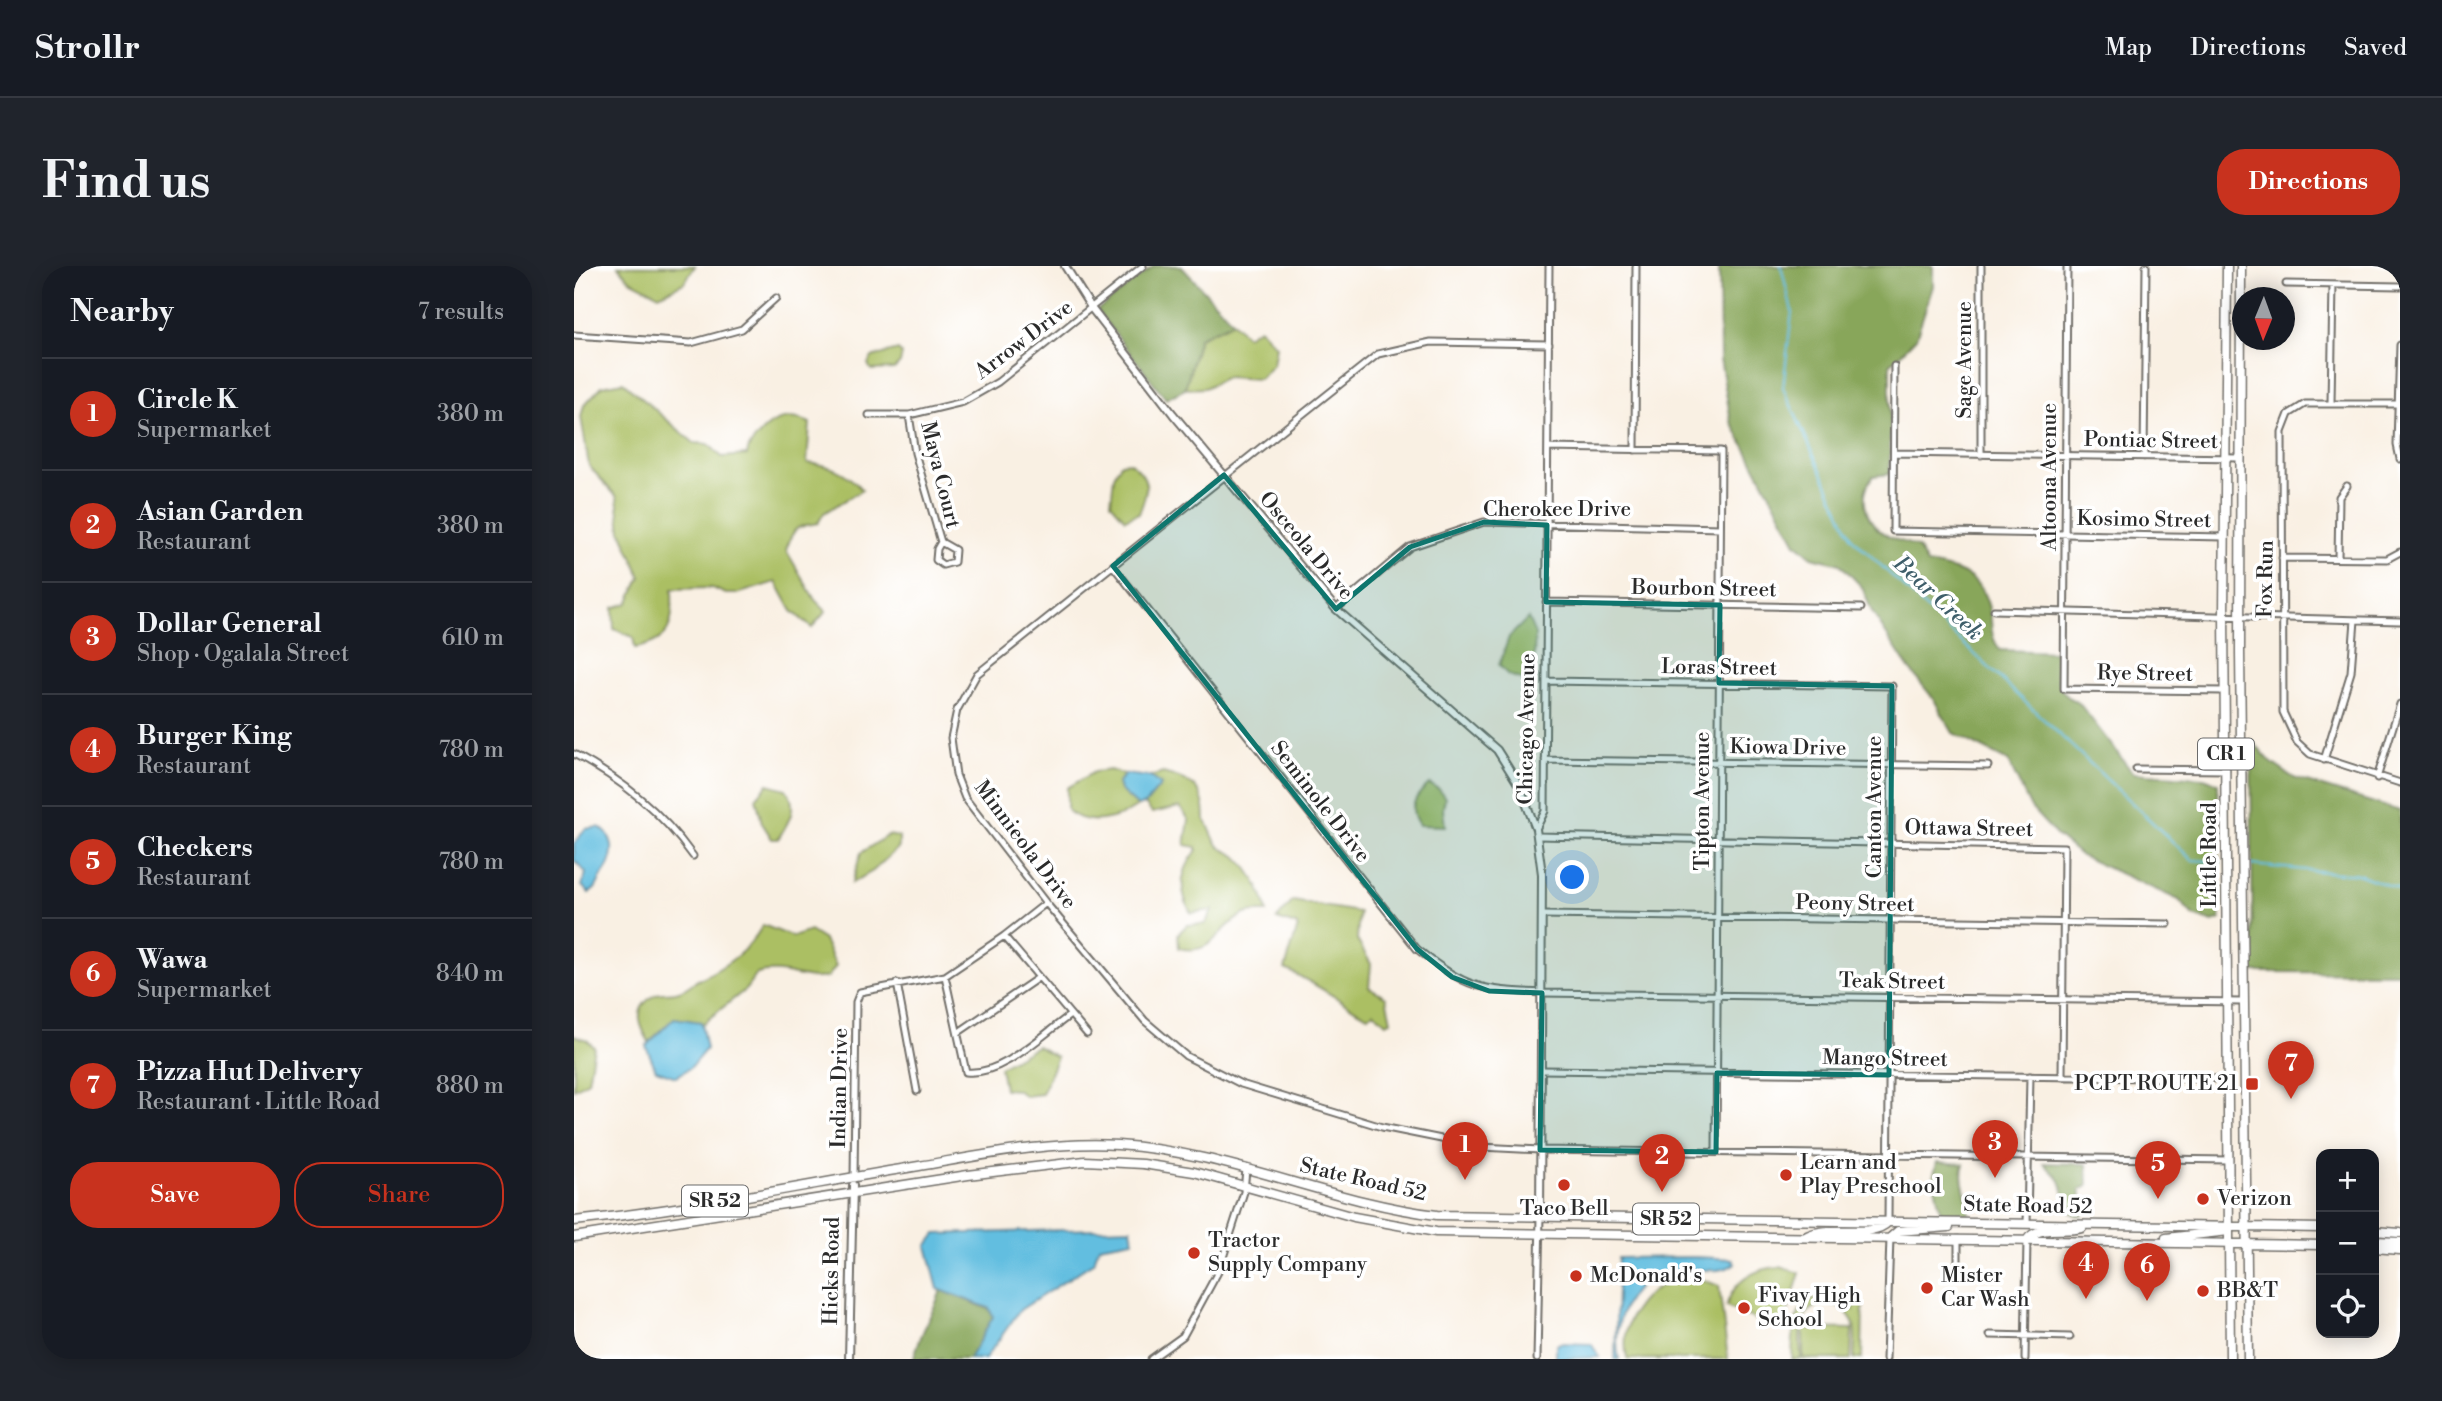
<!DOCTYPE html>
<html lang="en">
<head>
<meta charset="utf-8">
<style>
	:root { --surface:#171b24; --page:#20242c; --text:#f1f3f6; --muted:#9ea1a6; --line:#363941; --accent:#c8321e }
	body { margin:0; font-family:"Libre Bodoni",serif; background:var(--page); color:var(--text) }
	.controls { position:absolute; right:21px; bottom:21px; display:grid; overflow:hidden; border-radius:14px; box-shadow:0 4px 18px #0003 }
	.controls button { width:63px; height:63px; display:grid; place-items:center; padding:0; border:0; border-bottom:2px solid var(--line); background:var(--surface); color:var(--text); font:35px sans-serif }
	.compass { position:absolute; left:1658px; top:21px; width:63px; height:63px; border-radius:50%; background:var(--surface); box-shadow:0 4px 18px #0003; rotate:181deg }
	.you { position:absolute; left:999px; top:612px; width:24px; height:24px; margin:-18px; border:5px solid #fff; border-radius:50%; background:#1a73e8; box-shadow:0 0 0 10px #1a73e833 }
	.badge { display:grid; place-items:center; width:46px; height:46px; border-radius:50%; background:var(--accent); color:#fff; font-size:23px; font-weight:700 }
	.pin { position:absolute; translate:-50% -58px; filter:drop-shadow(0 2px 4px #0008) }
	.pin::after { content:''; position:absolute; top:37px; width:24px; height:21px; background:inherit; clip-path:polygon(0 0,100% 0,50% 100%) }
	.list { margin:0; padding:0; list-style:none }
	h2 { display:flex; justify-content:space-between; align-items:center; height:91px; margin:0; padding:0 28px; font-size:30px }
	h2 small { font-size:23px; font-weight:400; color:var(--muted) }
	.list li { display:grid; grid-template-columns:46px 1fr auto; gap:21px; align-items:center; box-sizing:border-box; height:112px; padding:0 28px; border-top:2px solid var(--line) }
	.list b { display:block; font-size:26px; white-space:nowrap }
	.list p { margin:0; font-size:23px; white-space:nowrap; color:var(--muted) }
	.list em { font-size:23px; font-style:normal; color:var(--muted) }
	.actions { display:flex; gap:14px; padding:21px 28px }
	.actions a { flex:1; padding:16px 0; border:2px solid var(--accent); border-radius:28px; text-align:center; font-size:24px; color:var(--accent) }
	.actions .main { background:var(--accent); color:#fff }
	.icon { flex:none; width:38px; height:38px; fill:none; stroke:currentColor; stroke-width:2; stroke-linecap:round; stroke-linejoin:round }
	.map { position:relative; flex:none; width:1826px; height:1093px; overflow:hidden; border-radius:28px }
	header { display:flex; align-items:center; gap:42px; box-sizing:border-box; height:98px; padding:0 35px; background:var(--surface); border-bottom:2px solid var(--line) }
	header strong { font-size:33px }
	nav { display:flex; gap:38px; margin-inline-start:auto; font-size:24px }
	.intro { display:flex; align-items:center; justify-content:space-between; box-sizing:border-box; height:168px; padding:0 42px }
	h1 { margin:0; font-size:49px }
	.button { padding:18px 32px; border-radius:28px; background:var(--accent); color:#fff; font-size:24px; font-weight:700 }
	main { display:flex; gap:42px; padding:0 42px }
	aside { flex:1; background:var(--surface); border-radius:28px; box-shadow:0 4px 18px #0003 }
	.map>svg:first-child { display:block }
	.green { fill:#abbf64; stroke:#6b7548; stroke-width:2 }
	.forest { fill:#88a65a; stroke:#5a6842; stroke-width:2 }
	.water { fill:#62bee0; stroke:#467486; stroke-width:2 }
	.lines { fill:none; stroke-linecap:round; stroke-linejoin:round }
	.stream { stroke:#62bee0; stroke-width:2 }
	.minor-casing { stroke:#73706b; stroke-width:9 }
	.tertiary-casing { stroke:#73706b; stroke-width:10 }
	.primary-casing { stroke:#73706b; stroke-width:11 }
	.minor { stroke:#fff; stroke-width:5 }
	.tertiary { stroke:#fff; stroke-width:6 }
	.primary { stroke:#fff; stroke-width:8 }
	.marked { fill:#0f766e; fill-opacity:0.2; stroke:#0f766e; stroke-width:5; stroke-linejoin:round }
	.poi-dot { fill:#c8321e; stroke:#fff; stroke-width:2.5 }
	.labels { text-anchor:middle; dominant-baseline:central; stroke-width:7; stroke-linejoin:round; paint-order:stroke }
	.shield { fill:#fff; stroke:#6b6b6b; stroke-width:2 }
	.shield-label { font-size:19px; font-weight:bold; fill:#2b2b2b }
	.street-label { font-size:21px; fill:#2b2b2b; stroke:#fff }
	.poi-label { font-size:21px; fill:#2b2b2b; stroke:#fff; text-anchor:start }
	.water-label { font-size:23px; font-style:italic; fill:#3e5e6a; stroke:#fff }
</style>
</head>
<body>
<header>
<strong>Strollr</strong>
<nav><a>Map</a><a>Directions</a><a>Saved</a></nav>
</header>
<div class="intro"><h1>Find us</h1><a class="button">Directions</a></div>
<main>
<aside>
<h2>Nearby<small>7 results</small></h2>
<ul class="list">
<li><span class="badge">1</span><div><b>Circle K</b><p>Supermarket</p></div><em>380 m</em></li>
<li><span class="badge">2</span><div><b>Asian Garden</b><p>Restaurant</p></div><em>380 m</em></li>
<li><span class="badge">3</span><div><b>Dollar General</b><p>Shop · Ogalala Street</p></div><em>610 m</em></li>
<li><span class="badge">4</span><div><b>Burger King</b><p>Restaurant</p></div><em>780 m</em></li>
<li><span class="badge">5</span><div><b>Checkers</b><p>Restaurant</p></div><em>780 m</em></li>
<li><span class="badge">6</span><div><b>Wawa</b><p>Supermarket</p></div><em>840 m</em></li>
<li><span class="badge">7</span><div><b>Pizza Hut Delivery</b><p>Restaurant · Little Road</p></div><em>880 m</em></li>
</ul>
<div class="actions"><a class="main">Save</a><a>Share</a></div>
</aside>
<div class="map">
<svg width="1826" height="1093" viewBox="0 0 1826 1093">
	<rect width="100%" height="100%" fill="#fff"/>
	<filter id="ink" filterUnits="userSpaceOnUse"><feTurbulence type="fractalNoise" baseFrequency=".0143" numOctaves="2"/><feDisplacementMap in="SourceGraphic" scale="14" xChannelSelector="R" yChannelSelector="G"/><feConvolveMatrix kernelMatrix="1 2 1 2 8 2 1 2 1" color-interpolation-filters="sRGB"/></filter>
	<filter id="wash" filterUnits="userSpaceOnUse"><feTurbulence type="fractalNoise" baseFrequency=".00686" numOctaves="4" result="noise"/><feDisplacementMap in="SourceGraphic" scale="28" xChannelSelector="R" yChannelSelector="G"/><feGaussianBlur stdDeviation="1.57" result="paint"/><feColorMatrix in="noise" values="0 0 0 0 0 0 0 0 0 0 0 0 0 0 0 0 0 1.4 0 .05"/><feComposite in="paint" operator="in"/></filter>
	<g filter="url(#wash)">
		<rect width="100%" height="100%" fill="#f9f0e3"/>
		<path class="green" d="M44,0h77l-11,17 -25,12 -29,-15z
			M659,56l13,14 13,-8 17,18 -3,19 -14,14 -33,-2 -21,11 -20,1 14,-51z
			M324,84l4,4 -2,9 -6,6 -23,1 -3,-6 4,-7z
			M49,116l71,61 14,1 14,13 25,-2c1,-10 5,-11 11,-19 14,-17 31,-23 52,-13l-3,40c23,2 39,8 55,27l-38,23 -6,10c-24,4 -23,3 -32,27l29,50 11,11 -14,17 -20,-17 -16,-29 -39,12h-11l-14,-6 -40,1c1,35 1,52 -37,59l-2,-11 -19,-8 -1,-21 15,-5 13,-26 -20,-46 -4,-34 -28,-31 -8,-49 3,-12 18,-19z
			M555,196c22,14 20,28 10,51l-14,6 -14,-16 3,-27 7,-13z
			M954,352l7,16 -2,49 -25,-8 -9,-10 10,-28z
			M536,504l14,5 -6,8 2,7 18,16c-20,14 -51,22 -71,4v-22l27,-16z
			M589,507c29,8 42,14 42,47 6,8 7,18 13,25 4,6 14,7 19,12 14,13 27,37 30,55 -6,0 -16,-1 -22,2 -27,12 -30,43 -66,34l-1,-14 9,-9 18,-1 8,-14 -22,3c-13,-25 -11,-41 6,-63v-3l-12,-2 4,-25 -9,-13 -28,6 -7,-9 16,-19 -11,-8z
			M194,518l18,5c13,18 3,33 -8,50h-6l-10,-16 -6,-25z
			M855,518l10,5 6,9 -2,11 2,17 -26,-1c-12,-17 -4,-29 10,-41z
			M314,569l11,2v10l-26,24 -21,12 9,-30z
			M719,635l66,11 -2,28 14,24 -2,23 17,10 5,24 -5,2 -12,-11 -6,4c-29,-15 -54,-34 -83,-47l13,-43 -21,-7z
			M189,659l30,12 17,-6 14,9 12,26 -8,11c-26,5 -46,-11 -71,-3l-11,15 -45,36v-3l-27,-4 -25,24c-8,-14 -16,-30 0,-43 11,-10 19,-4 30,-8 7,-2 13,-8 19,-11 28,-14 49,-27 65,-55z
			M0,769l13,5 7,7 -6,34 -14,8z
			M463,780l20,11 -15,37 -17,2 -8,-6 -13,-1 -4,-22z
			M1206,1001l20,6 -16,51 -8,4 -50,-21c7,-26 28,-39 54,-40z
			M1107,1013h20l18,7 9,73h-101c-8,-40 16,-71 54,-80z
			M1249,1030l16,2 15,12v-5h9l-1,54h-8c0,-12 3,-28 -2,-39 -10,-20 -40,-21 -49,0 -5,11 -2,27 -2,39h-9c1,-28 -1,-54 31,-63z
			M1229,1062l49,1 -1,30h-48z"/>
		<path class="forest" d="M580,0h27l52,56 -34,16 -14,51 -19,10 -69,-89z
			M1145,0h214v20l-17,52 -26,27v109l-17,2c-17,22 -6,51 19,62 9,4 18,5 26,10l9,16c37,6 59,13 64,56 1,14 1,18 9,30l58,2c0,24 -4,41 21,51l54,70 71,5 14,5 2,136 -7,3 -20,-6 -14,-16 -98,-44 -25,-21 -25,-27 -23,-47 -55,-28 -20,-35 -26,-32 -35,-54 -10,-25 -22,-23 -28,-7 -16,-14 -65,-122 -11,-62z
			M1677,474l21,23 22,15 106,33v162l-147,-1z
			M1363,896l27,2c-6,18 5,32 5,50h-28l-8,-37z
			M1470,897l43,1 1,22 -8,4 5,20 -3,6c-22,-1 -15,-21 -22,-35 -4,-7 -12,-12 -16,-18z
			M367,1024l48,19 4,8 -24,42h-55c3,-20 20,-48 27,-69z"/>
		<path class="water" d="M551,508l25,3 11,8 -16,19 -7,2 -18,-16 -2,-7z
			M25,561c20,12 14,34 3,49 -5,7 -4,13 -13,17l-7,-7 4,-13 -12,-13v-16l11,-15z
			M100,752l27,4 5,27 -15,18 -15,10 -20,-7 -10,-24z
			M557,962l2,12 -34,6 -5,16 -74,48 -35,49h-16l24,-42 -4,-9 -51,-19 -11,-43 9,-12z
			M1123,991l36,2 2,4c-14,13 -40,4 -58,6 -44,5 -67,49 -58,90h-4l3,-101z
			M986,1077l31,1 9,13 -44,2v-14z"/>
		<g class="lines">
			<path class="stream" d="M1207,0l11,45 -9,77 69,150 340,322 29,2
				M1677,599l110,10 39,15"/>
		</g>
	</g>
	<g filter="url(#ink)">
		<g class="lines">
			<g class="minor-casing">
				<path id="minor" d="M1407,0v189
					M1493,0l-3,423 161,2
					M1712,18l114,2
					M0,69l117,8 51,-14 34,-31
					M975,78l-118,-2 -53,12 -401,320 -20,36 -6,28 5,37 9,23 81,105 99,118 41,35 55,28 141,43 99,20 59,3 689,10
					M1826,79l-3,100 3,14
					M1320,100l-1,165 332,6
					M1757,137l2,-118
					M1824,138h-93l-16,10 -7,18 1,280 14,30 13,12 90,29
					M295,149h40l54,-13 35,-20 145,-116
					M335,149l6,38 26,89 14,8 -1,12 -11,3 -7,-5 1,-11 4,-7
					M974,182l173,3 -5,701
					M1061,184l1,-184
					M1320,187l346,5
					M1570,191l2,-191
					M1708,292l105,1 13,-7
					M1764,292l1,-61 8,-11
					M539,300l304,383c50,40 63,41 125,44l700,9
					M972,336l315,6
					M762,343l74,-62 74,-25 236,6
					M1420,344l406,11
					M972,415l346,5 -4,536
					M0,488c48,26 87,57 119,102
					M971,494l443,6
					M1750,494l27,-88 4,-52
					M1562,503l90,1
					M1803,512l23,-74
					M962,563l9,-18 4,-545
					M964,570l526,11 -2,230
					M968,649l626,9
					M430,670l83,98
					M371,710l21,96c36,4 76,-37 103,-56
					M323,717l20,108
					M385,766l79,-54
					M968,804l686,9
					M280,913l2,-177 4,-10 85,-16 59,-40 42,-33
					M1453,958l3,-148
					M1384,1004v-31
					M1416,1069l80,2
					M577,1093l32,-23 36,-66 25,-78 2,-23
					M963,1093l3,-143
					M1312,1093l4,-121
					M1451,1093l2,-119"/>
			</g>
			<g class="tertiary-casing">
				<path id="tertiary" d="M491,0l27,43 81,105 163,195 161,141 22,35 17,44 6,45 -2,342
					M275,1093l4,-174"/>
			</g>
			<g class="primary-casing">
				<path id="primary" d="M1653,0l-3,348 6,745
					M1667,0l-1,386 8,707
					M0,955c116,-12 230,-36 345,-55 66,-11 131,-25 199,-21 110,7 211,57 319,70l884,13
					M1800,965l26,2
					M1233,970c24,-12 65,3 81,-14
					M0,971l394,-62 117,-14 58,3 51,8 160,45 82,15 885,13
					M1316,972l8,-7 51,-4
					M1592,972l63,-7
					M1453,974c11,-16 38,-7 55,-12
					M1800,975l26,1
					M1800,982l26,2"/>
			</g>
			<use href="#minor" class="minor"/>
			<use href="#tertiary" class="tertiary"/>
			<use href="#primary" class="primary"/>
		</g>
	</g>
	<path class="marked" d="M650,209l112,134 74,-62 74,-25 63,3 -1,77 174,3 -1,78 173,3 -3,389 -172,-2 -1,79 -176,-2 2,-157 -53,-2 -37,-14 -35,-28 -304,-383z"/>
	<g class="poi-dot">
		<rect x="1671" y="811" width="14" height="14" rx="3.5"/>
		<circle cx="1212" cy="909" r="7"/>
		<circle cx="990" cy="919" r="7"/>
		<circle cx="1629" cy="933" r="7"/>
		<circle cx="620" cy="987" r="7"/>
		<circle cx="1002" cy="1010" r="7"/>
		<circle cx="1353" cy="1022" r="7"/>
		<circle cx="1629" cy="1025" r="7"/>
		<circle cx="1170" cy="1042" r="7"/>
	</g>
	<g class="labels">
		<g class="shield">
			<rect x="1624" y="472.5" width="56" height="31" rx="5"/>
			<rect x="108" y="919.5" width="66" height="31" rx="5"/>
			<rect x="1059" y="937.5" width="66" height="31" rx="5"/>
		</g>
		<g class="shield-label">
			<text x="1652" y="488">CR 1</text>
			<text x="141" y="935">SR 52</text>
			<text x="1092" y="953">SR 52</text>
		</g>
		<g class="street-label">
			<text transform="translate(450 74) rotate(-37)">Arrow Drive</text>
			<text transform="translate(1391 94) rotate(-90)">Sage Avenue</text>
			<text transform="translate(1577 175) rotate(1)">Pontiac Street</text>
			<text transform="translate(366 209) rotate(76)">Maya Court</text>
			<text transform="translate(1476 211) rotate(-90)">Altoona Avenue</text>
			<text x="983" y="244">Cherokee Drive</text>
			<text transform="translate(1570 254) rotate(1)">Kosimo Street</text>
			<text transform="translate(732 280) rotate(50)">Osceola Drive</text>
			<text transform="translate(1692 313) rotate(-89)">Fox Run</text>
			<text transform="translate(1130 323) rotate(1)">Bourbon Street</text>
			<text transform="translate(1145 402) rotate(1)">Loras Street</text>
			<text transform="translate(1571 408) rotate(1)">Rye Street</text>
			<text transform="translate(953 463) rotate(-89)">Chicago Avenue</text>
			<text transform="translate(1214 482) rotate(1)">Kiowa Drive</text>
			<text transform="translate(1129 535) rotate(-90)">Tipton Avenue</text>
			<text transform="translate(746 536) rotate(52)">Seminole Drive</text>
			<text transform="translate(1301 541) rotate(-90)">Canton Avenue</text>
			<text transform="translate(1395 563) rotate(1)">Ottawa Street</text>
			<text transform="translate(451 579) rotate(53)">Minnieola Drive</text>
			<text transform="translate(1636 589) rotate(-90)">Little Road</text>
			<text transform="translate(1281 638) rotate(1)">Peony Street</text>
			<text transform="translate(1318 716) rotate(1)">Teak Street</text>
			<text transform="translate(1311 793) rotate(1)">Mango Street</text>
			<text transform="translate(266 822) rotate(-89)">Indian Drive</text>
			<text transform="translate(789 914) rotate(13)">State Road 52</text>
			<text transform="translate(1454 940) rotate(1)">State Road 52</text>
			<text transform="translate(258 1005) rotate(-89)">Hicks Road</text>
		</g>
		<g class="poi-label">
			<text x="1664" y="818" text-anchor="end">PCPT ROUTE 21</text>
			<text x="1226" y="897">Learn and<tspan x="1226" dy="24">Play Preschool</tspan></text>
			<text x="1643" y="933">Verizon</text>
			<text x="990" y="943" text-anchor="middle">Taco Bell</text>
			<text x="634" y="975">Tractor<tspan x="634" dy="24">Supply Company</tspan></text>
			<text x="1016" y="1010">McDonald's</text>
			<text x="1367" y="1010">Mister<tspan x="1367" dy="24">Car Wash</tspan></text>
			<text x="1643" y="1025">BB&amp;T</text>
			<text x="1184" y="1030">Fivay High<tspan x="1184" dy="24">School</tspan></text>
		</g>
		<g class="water-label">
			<text transform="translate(1364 332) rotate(43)">Bear Creek</text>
		</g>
	</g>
</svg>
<div class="controls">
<button>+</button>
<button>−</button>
<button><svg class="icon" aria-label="locate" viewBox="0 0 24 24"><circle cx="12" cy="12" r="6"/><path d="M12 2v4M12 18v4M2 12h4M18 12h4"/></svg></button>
</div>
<svg class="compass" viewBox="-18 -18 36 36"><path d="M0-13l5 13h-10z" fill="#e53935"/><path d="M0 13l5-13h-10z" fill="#9ea1a6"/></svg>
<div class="you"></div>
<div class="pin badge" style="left:891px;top:914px">1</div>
<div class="pin badge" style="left:1088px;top:926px">2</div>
<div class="pin badge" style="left:1421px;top:912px">3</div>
<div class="pin badge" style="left:1512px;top:1033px">4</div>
<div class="pin badge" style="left:1584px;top:933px">5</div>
<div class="pin badge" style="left:1573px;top:1035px">6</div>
<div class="pin badge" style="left:1717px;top:833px">7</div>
</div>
</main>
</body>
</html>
